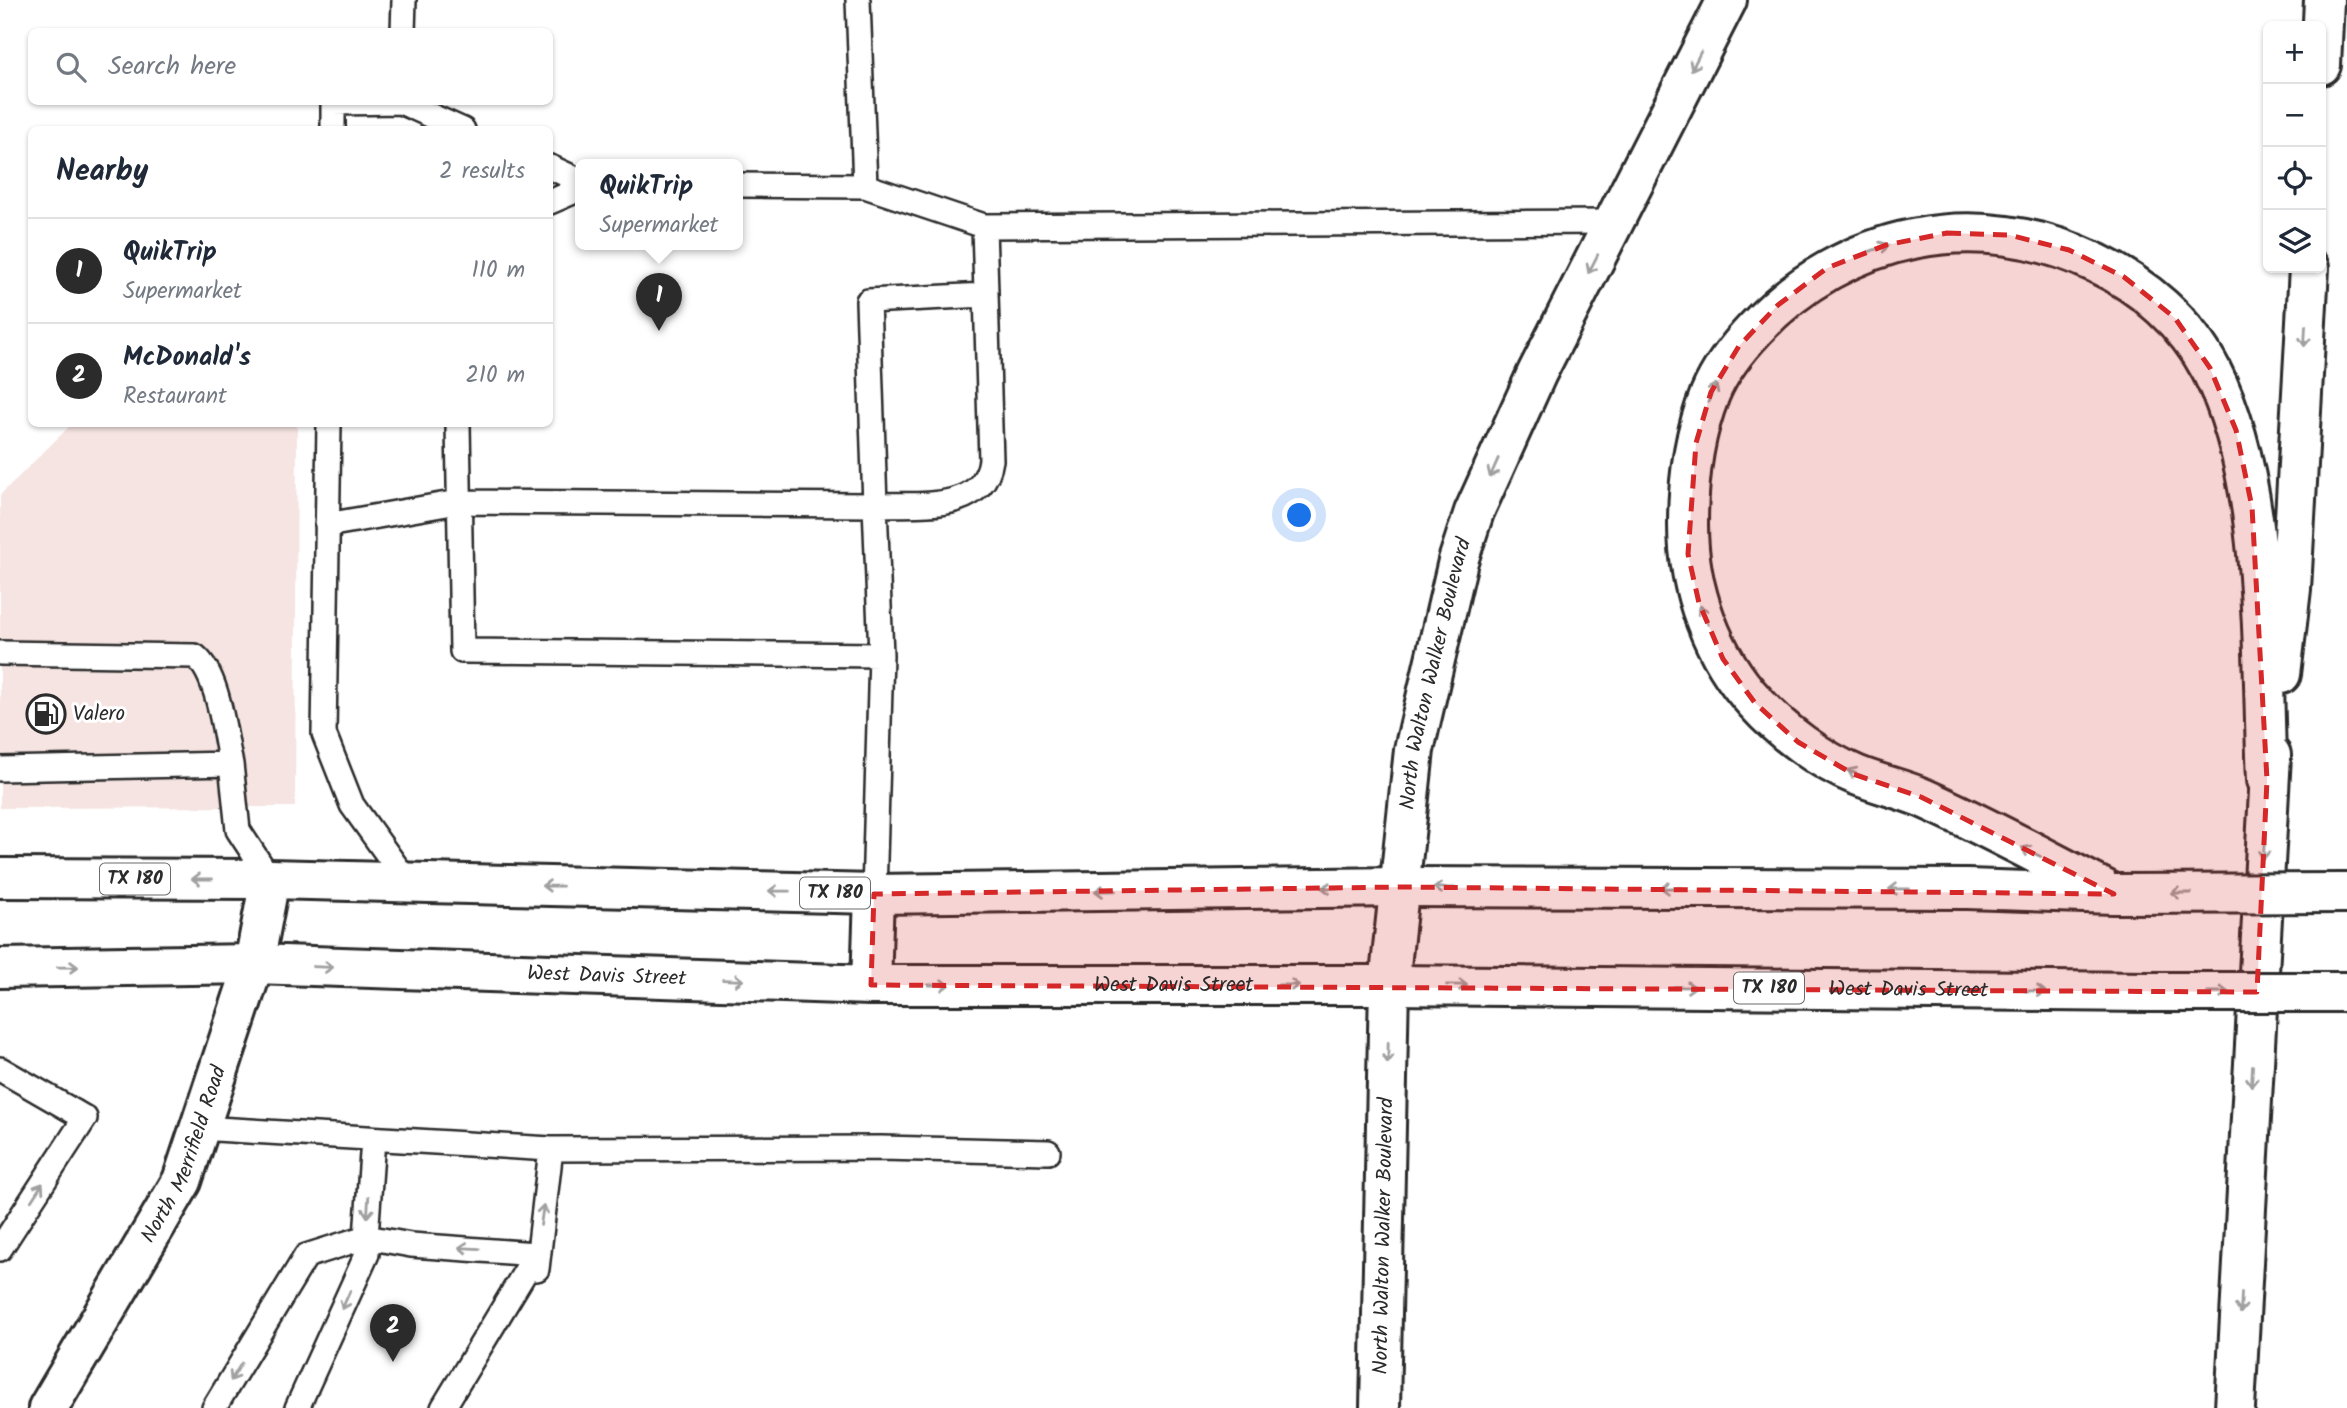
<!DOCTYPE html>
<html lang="en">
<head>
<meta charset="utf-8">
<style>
	:root { --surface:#fff; --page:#f6f6f7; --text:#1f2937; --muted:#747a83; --line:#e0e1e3; --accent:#2b2b2b }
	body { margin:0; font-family:Kalam,sans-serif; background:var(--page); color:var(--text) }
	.controls { position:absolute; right:21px; top:21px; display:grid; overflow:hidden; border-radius:10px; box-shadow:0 2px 5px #0004 }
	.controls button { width:63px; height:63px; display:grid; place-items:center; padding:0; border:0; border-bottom:2px solid var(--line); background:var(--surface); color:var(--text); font:35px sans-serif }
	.you { position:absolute; left:1300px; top:516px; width:24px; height:24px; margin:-18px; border:5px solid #fff; border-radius:50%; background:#1a73e8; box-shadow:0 0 0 10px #1a73e833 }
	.badge { display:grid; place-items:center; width:46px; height:46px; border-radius:50%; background:var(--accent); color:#fff; font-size:23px; font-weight:700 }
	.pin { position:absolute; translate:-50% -58px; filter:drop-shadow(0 2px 4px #0008) }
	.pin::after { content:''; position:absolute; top:37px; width:24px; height:21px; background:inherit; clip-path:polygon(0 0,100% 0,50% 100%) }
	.popup { position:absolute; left:575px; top:159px; width:168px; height:91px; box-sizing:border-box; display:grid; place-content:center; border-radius:10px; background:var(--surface); filter:drop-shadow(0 2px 5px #0005); font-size:23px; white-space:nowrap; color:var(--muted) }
	.popup b { font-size:26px; color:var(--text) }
	.popup::after { content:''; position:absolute; left:50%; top:100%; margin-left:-14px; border:14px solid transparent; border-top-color:var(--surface) }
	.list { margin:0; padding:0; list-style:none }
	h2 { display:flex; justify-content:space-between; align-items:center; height:91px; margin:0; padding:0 28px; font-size:30px }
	h2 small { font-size:23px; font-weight:400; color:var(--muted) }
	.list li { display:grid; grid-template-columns:46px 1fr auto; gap:21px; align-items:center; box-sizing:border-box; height:105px; padding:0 28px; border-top:2px solid var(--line) }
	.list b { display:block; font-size:26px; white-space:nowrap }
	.list p { margin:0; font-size:23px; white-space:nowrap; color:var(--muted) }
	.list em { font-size:23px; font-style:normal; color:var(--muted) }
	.icon { flex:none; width:38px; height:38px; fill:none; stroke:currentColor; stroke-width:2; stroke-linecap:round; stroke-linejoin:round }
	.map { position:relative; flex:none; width:2347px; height:1408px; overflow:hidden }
	.search { position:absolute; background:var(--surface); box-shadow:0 2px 5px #0004; left:28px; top:28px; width:525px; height:77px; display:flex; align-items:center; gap:18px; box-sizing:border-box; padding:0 24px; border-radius:10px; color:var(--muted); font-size:26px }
	.panel { position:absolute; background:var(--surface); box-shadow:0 2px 5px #0004; left:28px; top:126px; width:525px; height:301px; border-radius:10px }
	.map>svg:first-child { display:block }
	.built { fill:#f5e4e1 }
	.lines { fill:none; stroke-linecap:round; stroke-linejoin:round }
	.service-casing { stroke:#2b2b2b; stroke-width:28 }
	.tertiary-casing { stroke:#2b2b2b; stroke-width:44 }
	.secondary-casing { stroke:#2b2b2b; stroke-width:44 }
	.primary-casing { stroke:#2b2b2b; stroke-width:44 }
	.motorway-casing { stroke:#2b2b2b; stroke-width:44 }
	.service { stroke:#fff; stroke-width:23 }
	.tertiary { stroke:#fff; stroke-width:38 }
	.secondary { stroke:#fff; stroke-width:38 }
	.primary { stroke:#fff; stroke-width:38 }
	.motorway { stroke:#fff; stroke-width:38 }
	.primary-bridge-casing { stroke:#2b2b2b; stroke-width:44; stroke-linecap:butt }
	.primary-bridge { stroke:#fff; stroke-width:38 }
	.oneway { stroke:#a0a0a0 }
	.marked { fill:#d62828; fill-opacity:0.2; stroke:#d62828; stroke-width:5; stroke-dasharray:14 9; stroke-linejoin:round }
	.labels { text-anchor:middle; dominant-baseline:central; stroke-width:6; stroke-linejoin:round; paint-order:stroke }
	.shield { fill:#fff; stroke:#6b6b6b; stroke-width:2 }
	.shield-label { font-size:19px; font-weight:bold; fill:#2b2b2b }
	.street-label { font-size:21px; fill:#2b2b2b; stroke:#fff }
	.poi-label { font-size:21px; fill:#2b2b2b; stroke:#fff; text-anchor:start }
</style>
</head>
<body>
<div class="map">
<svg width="2347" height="1408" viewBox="0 0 2347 1408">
	<rect width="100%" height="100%" fill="#fff"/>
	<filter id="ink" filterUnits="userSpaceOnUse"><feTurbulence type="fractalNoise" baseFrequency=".0143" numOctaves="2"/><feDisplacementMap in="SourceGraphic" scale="14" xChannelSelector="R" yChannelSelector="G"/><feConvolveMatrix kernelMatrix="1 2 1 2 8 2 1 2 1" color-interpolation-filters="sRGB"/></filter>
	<g filter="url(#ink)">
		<path class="built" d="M72,424h225l-2,383 -295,1v-313z"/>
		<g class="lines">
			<g class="service-casing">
				<path id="service" d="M858,0l7,186 119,40 7,234c-8,54 -74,43 -116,45l6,150 -7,239
					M403,32l1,-32
					M403,103l60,27
					M333,130v-27l70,-1
					M550,167l30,14
					M738,185l127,1
					M550,202l30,-13
					M984,226l630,-4
					M329,424l-5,310 28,71 56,78
					M458,424l4,227 419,4
					M327,525l131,-23 417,3 -7,-204 117,-6
					M0,653l195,3c24,19 29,78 36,108
					M0,769l231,-5 7,66 32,49
					M0,1069l85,49 -85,131
					M199,1128l352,21 330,-1 167,4
					M537,1269l14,-120
					M214,1408l92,-152 60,-19 7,-98
					M297,1408l70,-154 -1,-17 45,8 125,9 -93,154"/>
			</g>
			<g class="tertiary-casing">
				<g id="tertiary">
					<path id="s1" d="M48,1408l134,-227 72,-217 16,-85"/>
				</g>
			</g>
			<g class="secondary-casing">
				<g id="secondary">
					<path id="s2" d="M1380,1408l9,-423 25,-235 44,-189 16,-49 63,-139 190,-373"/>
				</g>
			</g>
			<g class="primary-casing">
				<g id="primary">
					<path d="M0,878l270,1 604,15 527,-7 566,2 147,5"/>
					<path id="s3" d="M0,968l254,-4 617,21h518l760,7"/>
					<path d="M871,985l3,-91"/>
				</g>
			</g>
			<g class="motorway-casing">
				<path id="motorway" d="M2321,65l3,-65
					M2281,674l10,-85 18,-321
					M2114,894c-63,-32 -126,-67 -191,-96 -21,-9 -45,-14 -67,-23 -36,-15 -74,-43 -100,-72 -44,-47 -68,-114 -68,-178 0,-43 6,-91 22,-131 10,-24 28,-47 45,-65 89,-96 223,-123 341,-66 48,23 90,59 115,107 58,113 50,284 56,410
					M2235,1408l36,-653"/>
			</g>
			<use href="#service" class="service"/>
			<use href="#tertiary" class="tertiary"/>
			<use href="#secondary" class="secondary"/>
			<use href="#primary" class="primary"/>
			<use href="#motorway" class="motorway"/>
			<g class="primary-bridge-casing">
				<path id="primary-bridge" d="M2114,894l233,-1
					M2149,992h198"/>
			</g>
			<use href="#primary-bridge" class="primary-bridge"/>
		</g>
		<defs><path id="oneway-shaft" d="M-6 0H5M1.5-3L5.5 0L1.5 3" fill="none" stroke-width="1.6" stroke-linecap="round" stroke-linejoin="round" transform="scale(1.75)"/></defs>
		<g class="oneway">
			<use href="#oneway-shaft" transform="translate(1696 61) rotate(117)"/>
			<use href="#oneway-shaft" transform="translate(1879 248) rotate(-20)"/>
			<use href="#oneway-shaft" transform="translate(1593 264) rotate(117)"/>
			<use href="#oneway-shaft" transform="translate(2305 336) rotate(93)"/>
			<use href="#oneway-shaft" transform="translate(1712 393) rotate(-66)"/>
			<use href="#oneway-shaft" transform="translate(1494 468) rotate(114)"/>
			<use href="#oneway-shaft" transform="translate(1704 615) rotate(-113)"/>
			<use href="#oneway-shaft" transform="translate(1857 774) rotate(-157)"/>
			<use href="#oneway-shaft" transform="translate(2264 849) rotate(93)"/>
			<use href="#oneway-shaft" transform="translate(2031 852) rotate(-154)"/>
			<use href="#oneway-shaft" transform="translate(202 879) rotate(-180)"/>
			<use href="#oneway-shaft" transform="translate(552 886) rotate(-179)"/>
			<use href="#oneway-shaft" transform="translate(1332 888) rotate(179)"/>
			<use href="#oneway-shaft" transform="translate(1444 888) rotate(-180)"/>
			<use href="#oneway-shaft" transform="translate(1671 888) rotate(-180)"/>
			<use href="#oneway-shaft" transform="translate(1899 889) rotate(-180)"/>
			<use href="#oneway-shaft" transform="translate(779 891) rotate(-179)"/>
			<use href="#oneway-shaft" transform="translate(1105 891) rotate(179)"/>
			<use href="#oneway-shaft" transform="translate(2181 893) rotate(180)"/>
			<use href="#oneway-shaft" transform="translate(68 967) rotate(-1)"/>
			<use href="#oneway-shaft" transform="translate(323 967) rotate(2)"/>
			<use href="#oneway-shaft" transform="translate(733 980) rotate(2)"/>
			<use href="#oneway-shaft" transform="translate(939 985)"/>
			<use href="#oneway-shaft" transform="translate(1289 985)"/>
			<use href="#oneway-shaft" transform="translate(1457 985) rotate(1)"/>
			<use href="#oneway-shaft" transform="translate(1685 987) rotate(1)"/>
			<use href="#oneway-shaft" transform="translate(2035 991) rotate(1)"/>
			<use href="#oneway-shaft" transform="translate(2218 992)"/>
			<use href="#oneway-shaft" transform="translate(1388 1053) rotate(91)"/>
			<use href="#oneway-shaft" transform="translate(2252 1076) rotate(93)"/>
			<use href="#oneway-shaft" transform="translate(37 1192) rotate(-57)"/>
			<use href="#oneway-shaft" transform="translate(368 1207) rotate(94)"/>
			<use href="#oneway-shaft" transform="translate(542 1215) rotate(-82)"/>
			<use href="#oneway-shaft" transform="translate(469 1248) rotate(-177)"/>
			<use href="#oneway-shaft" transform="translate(346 1300) rotate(114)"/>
			<use href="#oneway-shaft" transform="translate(2241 1303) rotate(93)"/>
			<use href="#oneway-shaft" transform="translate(236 1372) rotate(121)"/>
		</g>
	</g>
	<path class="marked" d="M1947,233l62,2 60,15 55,27 51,41 35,50 26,62 16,77 15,273 -10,212 -1386,-7 3,-91 527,-7 713,7 -193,-97 -68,-23 -55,-32 -43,-39 -32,-44 -24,-56 -11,-49 8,-111 15,-51 28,-46 39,-41 49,-37 59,-23z"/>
	<defs>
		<g id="fuel-ring" transform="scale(2.0125)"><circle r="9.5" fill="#fff" stroke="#2b2b2b" stroke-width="1.5"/><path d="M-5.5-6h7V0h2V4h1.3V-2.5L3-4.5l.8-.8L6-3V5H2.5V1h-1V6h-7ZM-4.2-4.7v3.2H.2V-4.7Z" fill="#2b2b2b"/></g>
	</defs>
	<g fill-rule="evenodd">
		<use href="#fuel-ring" x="46" y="714"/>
	</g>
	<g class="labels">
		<g class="shield">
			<rect x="100" y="863.5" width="70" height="31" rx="5"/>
			<rect x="800" y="877.5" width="70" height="31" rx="5"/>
			<rect x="1734" y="972.5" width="70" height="31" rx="5"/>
		</g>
		<g class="shield-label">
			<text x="135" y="879">TX 180</text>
			<text x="835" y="893">TX 180</text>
			<text x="1769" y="988">TX 180</text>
		</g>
		<g class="street-label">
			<text stroke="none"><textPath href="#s2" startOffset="738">North Walton Walker Boulevard</textPath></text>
			<text stroke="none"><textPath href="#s3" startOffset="607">West Davis Street</textPath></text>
			<text stroke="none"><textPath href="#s3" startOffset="1174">West Davis Street</textPath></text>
			<text stroke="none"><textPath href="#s3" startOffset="1909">West Davis Street</textPath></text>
			<text stroke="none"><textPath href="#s1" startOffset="289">North Merrifield Road</textPath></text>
			<text stroke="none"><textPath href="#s2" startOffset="172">North Walton Walker Boulevard</textPath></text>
		</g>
		<g class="poi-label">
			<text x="73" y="714">Valero</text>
		</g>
	</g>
</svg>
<div class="controls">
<button>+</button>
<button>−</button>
<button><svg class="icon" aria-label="locate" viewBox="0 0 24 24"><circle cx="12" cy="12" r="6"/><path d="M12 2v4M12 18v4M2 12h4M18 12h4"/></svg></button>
<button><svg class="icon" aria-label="layers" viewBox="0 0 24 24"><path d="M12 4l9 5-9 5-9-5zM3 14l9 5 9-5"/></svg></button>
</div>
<div class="you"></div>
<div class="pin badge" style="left:659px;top:331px">1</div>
<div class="popup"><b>QuikTrip</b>Supermarket</div>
<div class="pin badge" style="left:393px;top:1362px">2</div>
<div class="search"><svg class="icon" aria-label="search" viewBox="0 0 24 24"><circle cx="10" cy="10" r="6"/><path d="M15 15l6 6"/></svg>Search here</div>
<section class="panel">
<h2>Nearby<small>2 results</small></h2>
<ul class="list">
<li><span class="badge">1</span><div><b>QuikTrip</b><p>Supermarket</p></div><em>110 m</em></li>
<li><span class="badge">2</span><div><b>McDonald's</b><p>Restaurant</p></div><em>210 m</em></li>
</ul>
</section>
</div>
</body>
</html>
